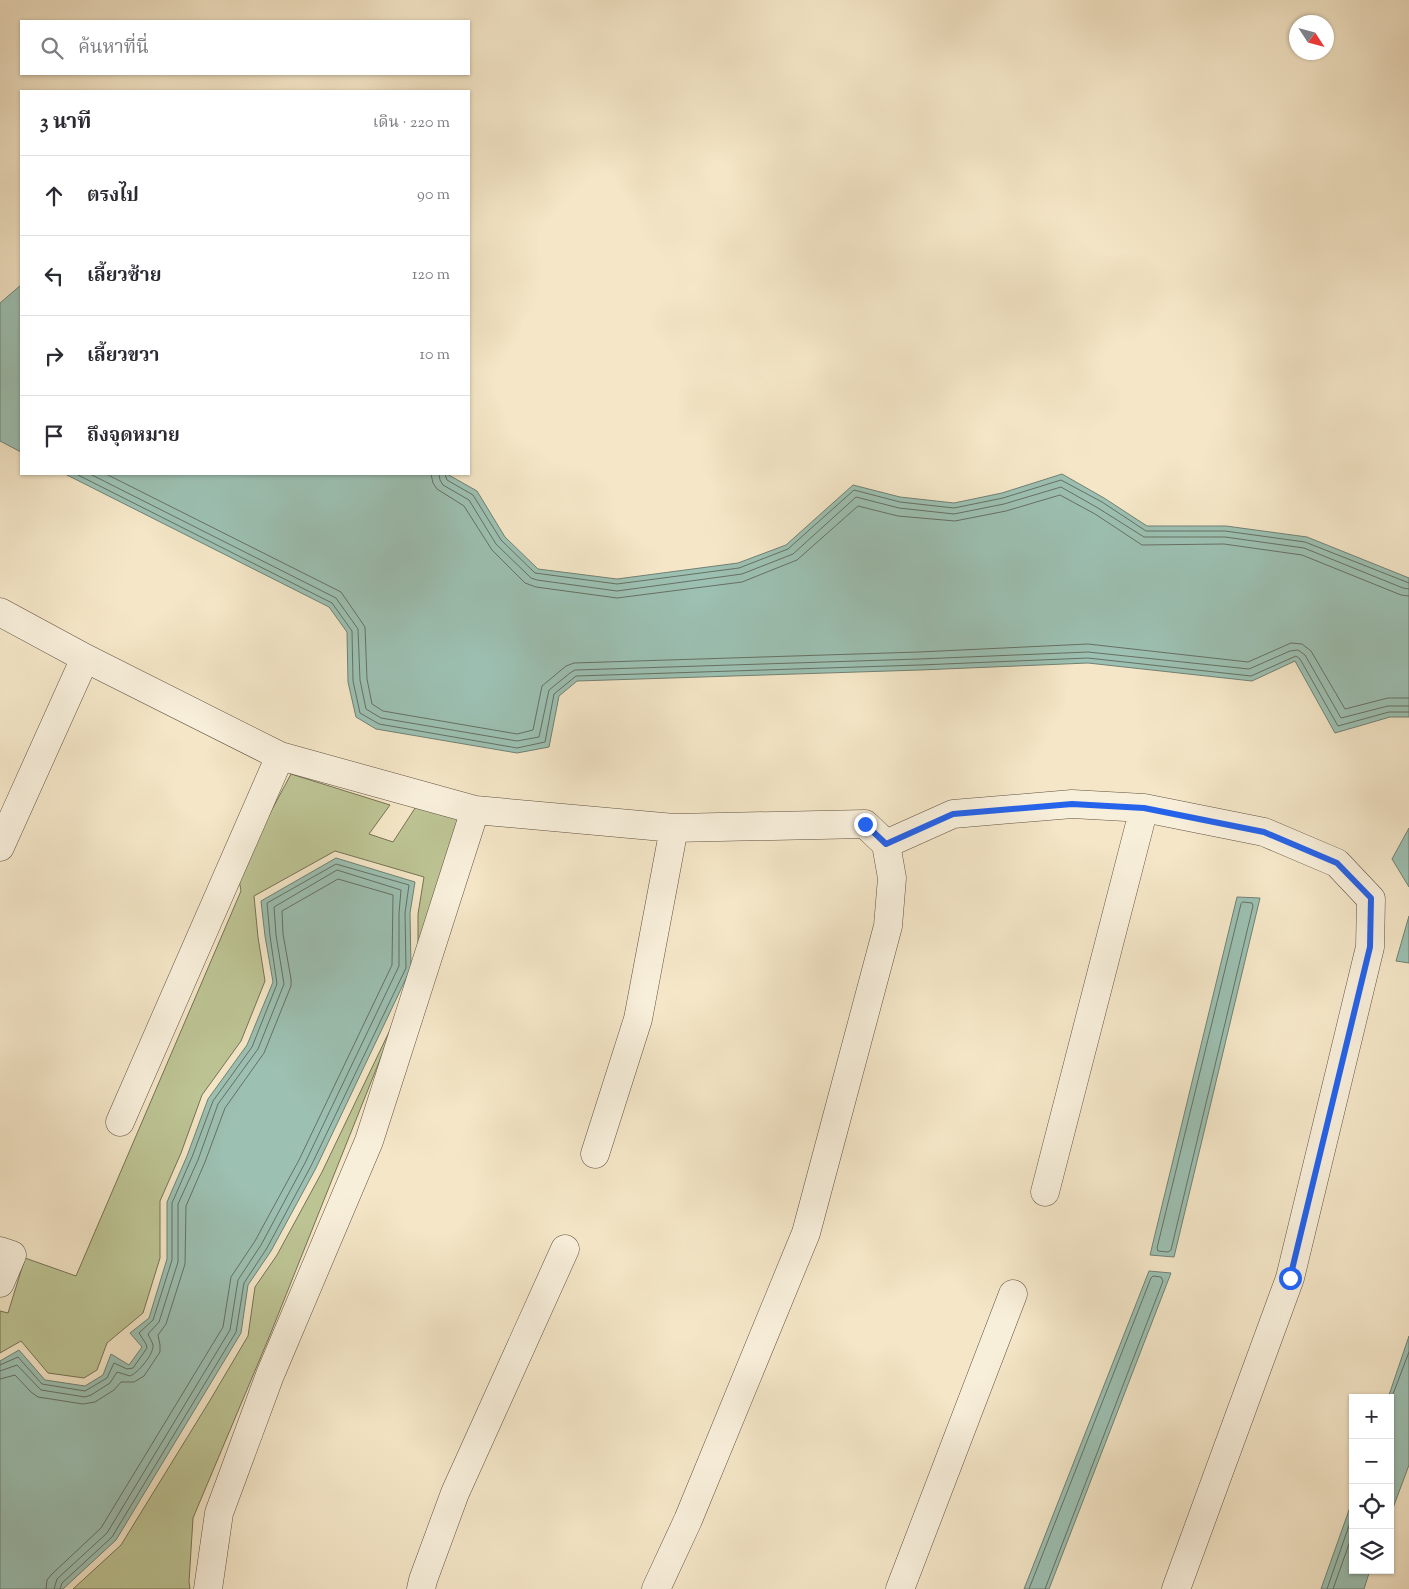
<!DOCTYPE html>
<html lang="th">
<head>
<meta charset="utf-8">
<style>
	:root { --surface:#fff; --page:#f2f2f3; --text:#2b2b33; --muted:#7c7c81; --line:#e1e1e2 }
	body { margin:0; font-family:"Sorts Mill Goudy","Noto Serif Thai",serif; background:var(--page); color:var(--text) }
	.controls { position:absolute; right:15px; bottom:15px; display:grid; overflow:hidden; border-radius:0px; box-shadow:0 1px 4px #0004 }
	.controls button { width:45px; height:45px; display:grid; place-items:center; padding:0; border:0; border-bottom:1px solid var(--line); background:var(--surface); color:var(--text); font:25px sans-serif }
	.compass { position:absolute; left:1289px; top:15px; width:45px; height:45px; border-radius:50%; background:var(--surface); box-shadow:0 1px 4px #0004; rotate:126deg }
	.stop { position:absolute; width:15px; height:15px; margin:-11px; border:4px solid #2563eb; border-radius:50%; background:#fff }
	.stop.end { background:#2563eb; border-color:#fff; box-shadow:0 1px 5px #0008 }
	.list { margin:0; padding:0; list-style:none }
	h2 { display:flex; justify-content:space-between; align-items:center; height:65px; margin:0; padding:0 20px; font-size:21px }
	h2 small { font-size:16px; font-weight:400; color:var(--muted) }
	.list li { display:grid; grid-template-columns:32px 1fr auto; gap:15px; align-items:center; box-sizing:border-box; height:80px; padding:0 20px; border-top:1px solid var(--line) }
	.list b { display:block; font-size:19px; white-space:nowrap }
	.list em { font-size:16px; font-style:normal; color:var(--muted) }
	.icon { flex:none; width:28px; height:28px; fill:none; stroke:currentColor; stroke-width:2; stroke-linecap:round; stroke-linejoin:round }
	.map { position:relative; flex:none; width:1409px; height:1589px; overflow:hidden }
	.search { position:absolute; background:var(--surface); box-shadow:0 1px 4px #0004; left:20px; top:20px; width:450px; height:55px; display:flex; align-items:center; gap:12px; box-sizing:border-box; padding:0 18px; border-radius:0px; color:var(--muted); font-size:19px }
	.panel { position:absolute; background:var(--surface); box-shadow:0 1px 4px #0004; left:20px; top:90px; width:450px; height:385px; border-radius:0px }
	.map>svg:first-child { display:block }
	.green { fill:#bdc494; stroke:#767254 }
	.water { fill:#9cc0b2; stroke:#718073 }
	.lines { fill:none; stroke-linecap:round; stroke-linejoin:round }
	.shore { stroke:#667063; stroke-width:1 }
	.street-casing { stroke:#615241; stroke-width:29 }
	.street { stroke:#f8efdb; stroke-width:28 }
	.route { stroke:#2563eb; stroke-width:6 }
</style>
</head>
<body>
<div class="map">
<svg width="1409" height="1589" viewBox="0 0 1409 1589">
	<rect width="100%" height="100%" fill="#f4e6c7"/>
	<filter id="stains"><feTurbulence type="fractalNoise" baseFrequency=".004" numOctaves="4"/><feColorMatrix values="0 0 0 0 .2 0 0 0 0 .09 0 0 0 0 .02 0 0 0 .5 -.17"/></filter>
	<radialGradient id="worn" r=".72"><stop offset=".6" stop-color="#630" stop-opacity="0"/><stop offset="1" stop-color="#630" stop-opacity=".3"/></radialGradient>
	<path class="green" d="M291,774l99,31 -21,29 24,8 26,-40 51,16 -52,152v-56l6,-37 -89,-26 -81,45 4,41 7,44 -24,60 -39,54 -21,58 -21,48v57l-17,55 -36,30 -10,27 -13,8 -36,-5 -27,-32 -21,12v-42l8,2 17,-55 51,18 165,-385 -3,-18z
		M401,1007l-131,328 -77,183 -4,64 1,7h-117l48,-44 88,-143 39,-66 7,-49 22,-32 45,-83z"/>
	<path class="water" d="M21,285v167l-21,-11v-138z
		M65,474h382l30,17 28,46 33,32 79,10 121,-16 48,-18 67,-60 47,12 54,6 48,-10 60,-19 42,24 43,28h79l81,11 102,41v139h-19l-55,16 -40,-72 -43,20 -164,-18 -168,7 -343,11 -18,15 -10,51 -32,6 -141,-24 -20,-12 -8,-35 -1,-50 -18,-25z
		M1409,828v59l-17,-28z
		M336,858l79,24 -5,31 1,55 -95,200 -45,83 -23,34 -7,48 -125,207 -53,49h-63v-228l19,-11 26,30 40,6 18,-11 8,-21 18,11 13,-18 -12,-14 19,-15 18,-59v-57l20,-46 21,-57 39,-54 26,-63 -8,-46 -4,-35z
		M1237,897l23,1 -86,359 -24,-2z
		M1409,916v47l-13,-2z
		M1149,1271l22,2 -122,316h-25z
		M1409,1336v129l-19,51v-118h-2z
		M1353,1499v71h17l-6,19h-43z"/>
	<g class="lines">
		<path class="shore" d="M76,474l256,129 20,28 1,50 7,32 19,11 138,24 28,-6 9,-48 22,-18 344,-11 168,-7 163,18 45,-20 4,3 38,67 51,-14h20
			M90,474l246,124 22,31 2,51 6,29 15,9 136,23 22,-4 10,-47 21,-17 5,-3 344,-11 169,-7 161,17 41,-18 8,-1 7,5 36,63 47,-12h21
			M106,474l235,118 24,35 2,52 5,25 11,7 134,23 16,-4 9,-44 24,-20 8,-3 345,-11 169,-8 160,18 43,-19 11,1 9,7 34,58 43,-11h21
			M431,474l2,9 4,6 27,17 28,44 33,33 11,4 81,11 125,-16 55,-22 61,-54 40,10 57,5 51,-10 54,-16 35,19 47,31 82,-1 78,11 99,40 8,1
			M439,474l1,6 3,5 26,15 27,44 35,34 6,2 80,11 125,-17 51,-20 63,-57 43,11 55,6 50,-10 57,-17 37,21 46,29h81l79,11 99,40 6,1
			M445,474l2,6 26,15 28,45 34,33 82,11 122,-16 49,-19 66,-59 46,12 54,6 49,-10 58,-18 41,22 44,29h79l80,11 104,41
			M1243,902l9,1 1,3 -82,344 -3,2 -10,-1 -1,-3 84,-344z
			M0,1365l18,-8 24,27 43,7 22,-13 7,-15 13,6 6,-1 14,-20 -1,-4 -7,-11 14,-13 19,-60v-57l20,-46 21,-56 39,-54 25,-63 -7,-48 -3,-33 69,-39 73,21 -4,28 1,55 -95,198 -44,82 -23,35 -8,49 -124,205 -50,46 -2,6
			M0,1371l17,-6 24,25 44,7 6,-2 19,-12 7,-11 13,4c8,-3 24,-22 23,-31 -1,-4 -4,-8 -5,-11l11,-12 19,-60v-58l20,-44 20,-56 40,-55 26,-65 -8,-49 -2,-28 63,-37 64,20 -2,23v53l-94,197 -44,82 -23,35 -8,50 -123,203 -50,46 -3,10
			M0,1379l15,-4 16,17 7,5 45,7 12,-2 19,-12 7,-8h13l10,-6 16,-24v-7l-2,-10 8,-11 19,-60 1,-58 19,-44 20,-54 39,-55 27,-67v-7l-8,-45 -1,-23 56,-32 55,16 -1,70 -93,195 -44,81 -24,36 -8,50 -122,201 -49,46 -5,6 -1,9
			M1390,1402l19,-50
			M1029,1589l122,-311 2,-2 8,1 2,4 -118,308
			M1327,1589l26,-75
			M1333,1589l20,-56"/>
		<g class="street-casing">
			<path id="street" d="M0,612l85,46 195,98 195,54 199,18 191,-4 21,20 6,34 -4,48 -82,307 -118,287 -32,69
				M886,844l67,-30 119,-10 72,4 120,24 73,31 34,36 -1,48 -80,331 -114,311
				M0,847l85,-189
				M120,1122l160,-366
				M595,1154l43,-135 36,-191
				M1045,1192l99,-384
				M0,1251l12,4 -12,28
				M208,1589l11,-76 51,-138 99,-234 106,-331
				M421,1589l2,-9 32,-87 110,-244
				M900,1589l113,-295"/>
		</g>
		<use href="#street" class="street"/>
	</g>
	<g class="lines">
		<path class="route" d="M865,824l21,20 67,-30 119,-10 72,4 120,24 73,31 34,35 -1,49 -80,331"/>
	</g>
	<rect width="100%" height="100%" filter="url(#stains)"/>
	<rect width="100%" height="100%" fill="url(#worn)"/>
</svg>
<div class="controls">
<button>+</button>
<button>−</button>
<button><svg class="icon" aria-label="locate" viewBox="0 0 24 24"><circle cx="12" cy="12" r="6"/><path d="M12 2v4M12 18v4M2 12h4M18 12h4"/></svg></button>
<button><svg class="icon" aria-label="layers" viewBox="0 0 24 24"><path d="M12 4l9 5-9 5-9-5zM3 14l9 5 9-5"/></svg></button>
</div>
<svg class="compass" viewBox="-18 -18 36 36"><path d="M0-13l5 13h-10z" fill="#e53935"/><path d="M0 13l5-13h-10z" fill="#7c7c81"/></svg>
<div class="stop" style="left:1290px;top:1278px"></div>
<div class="stop end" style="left:865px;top:824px"></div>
<div class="search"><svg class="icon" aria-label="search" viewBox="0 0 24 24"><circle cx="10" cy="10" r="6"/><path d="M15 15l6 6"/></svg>ค้นหาที่นี่</div>
<section class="panel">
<h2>3 นาที<small>เดิน · 220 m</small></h2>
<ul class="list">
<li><svg class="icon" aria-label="ahead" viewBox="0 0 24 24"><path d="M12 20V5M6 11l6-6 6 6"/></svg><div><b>ตรงไป</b></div><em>90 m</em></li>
<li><svg class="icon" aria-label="left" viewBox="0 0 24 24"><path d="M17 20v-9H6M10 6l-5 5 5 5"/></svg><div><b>เลี้ยวซ้าย</b></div><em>120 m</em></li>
<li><svg class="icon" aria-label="right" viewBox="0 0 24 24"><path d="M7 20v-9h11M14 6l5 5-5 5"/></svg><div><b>เลี้ยวขวา</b></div><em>10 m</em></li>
<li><svg class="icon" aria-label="arrive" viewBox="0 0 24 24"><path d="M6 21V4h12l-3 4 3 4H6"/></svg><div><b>ถึงจุดหมาย</b></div></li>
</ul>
</section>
</div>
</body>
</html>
